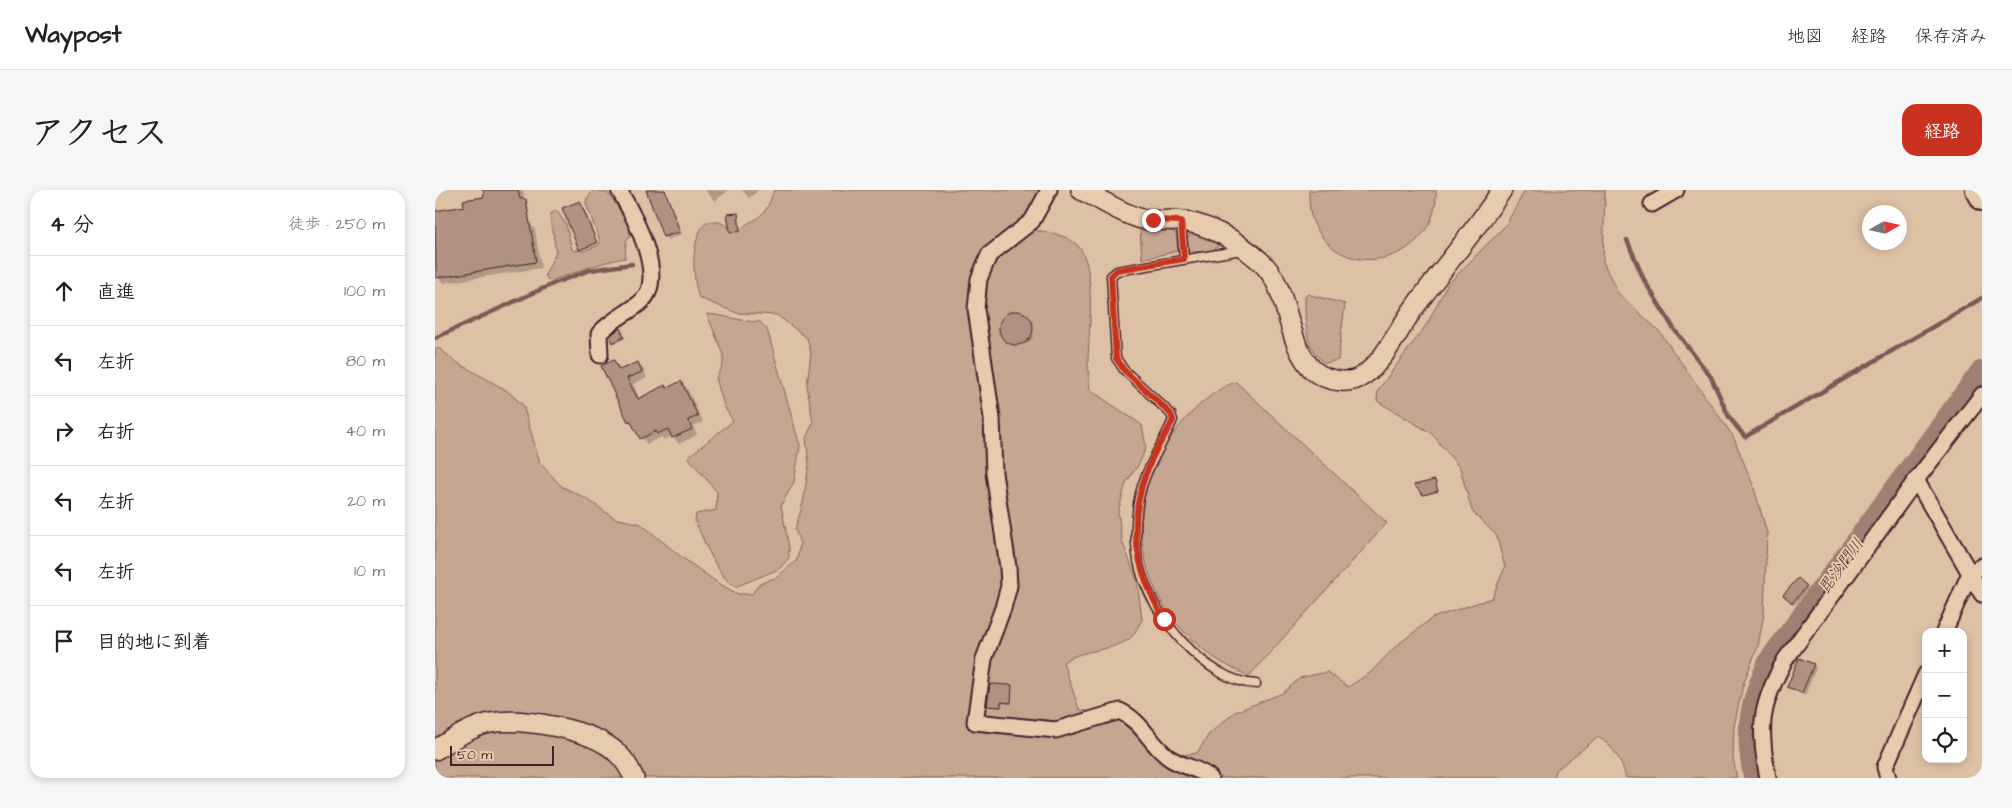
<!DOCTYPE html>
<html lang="ja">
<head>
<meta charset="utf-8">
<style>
	:root { --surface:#fff; --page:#f6f6f6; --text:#202124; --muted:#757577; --line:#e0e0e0; --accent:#c8321e }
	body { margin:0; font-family:"Architects Daughter","Klee One",sans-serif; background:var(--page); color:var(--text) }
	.controls { position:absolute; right:15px; bottom:15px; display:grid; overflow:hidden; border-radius:10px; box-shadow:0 2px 8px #0003 }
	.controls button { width:45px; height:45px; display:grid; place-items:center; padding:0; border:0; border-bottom:1px solid var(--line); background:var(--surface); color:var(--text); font:25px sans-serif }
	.compass { position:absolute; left:1427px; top:15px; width:45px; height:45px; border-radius:50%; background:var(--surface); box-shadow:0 2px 8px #0003; rotate:81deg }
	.scale { position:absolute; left:15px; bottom:12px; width:104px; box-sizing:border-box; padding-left:5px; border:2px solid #4a1f2b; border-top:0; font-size:14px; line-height:18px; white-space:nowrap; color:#4a1f2b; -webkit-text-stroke:4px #e6cbad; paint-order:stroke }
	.stop { position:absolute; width:15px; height:15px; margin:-11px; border:4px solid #c8321e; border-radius:50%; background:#fff }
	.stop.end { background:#c8321e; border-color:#fff; box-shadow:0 1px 5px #0008 }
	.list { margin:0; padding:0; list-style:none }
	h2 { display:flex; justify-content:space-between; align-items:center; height:65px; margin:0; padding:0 20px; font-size:21px }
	h2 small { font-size:16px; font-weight:400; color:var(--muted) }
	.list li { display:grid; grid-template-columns:32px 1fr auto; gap:15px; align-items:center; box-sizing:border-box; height:70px; padding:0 20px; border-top:1px solid var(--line) }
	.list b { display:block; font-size:19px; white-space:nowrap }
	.list em { font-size:16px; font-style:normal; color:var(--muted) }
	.icon { flex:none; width:28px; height:28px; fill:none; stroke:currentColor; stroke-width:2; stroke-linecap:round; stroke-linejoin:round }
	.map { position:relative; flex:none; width:1547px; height:588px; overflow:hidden; border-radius:15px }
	header { display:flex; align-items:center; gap:30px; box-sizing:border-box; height:70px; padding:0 25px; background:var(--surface); border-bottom:1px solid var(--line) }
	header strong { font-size:24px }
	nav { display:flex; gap:28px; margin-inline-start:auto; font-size:18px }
	.intro { display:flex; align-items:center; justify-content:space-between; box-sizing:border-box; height:120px; padding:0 30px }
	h1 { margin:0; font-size:35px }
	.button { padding:12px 22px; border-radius:15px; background:var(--accent); color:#fff; font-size:18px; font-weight:700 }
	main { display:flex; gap:30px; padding:0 30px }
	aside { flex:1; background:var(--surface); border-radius:15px; box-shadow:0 2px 8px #0003 }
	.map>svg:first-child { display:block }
	.green { fill:#c4a691; stroke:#87625e }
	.shadow { fill:#0003 }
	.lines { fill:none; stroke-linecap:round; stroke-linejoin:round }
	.stream { stroke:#7e5856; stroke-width:4.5 }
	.river { stroke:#a07e73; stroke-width:25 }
	.building { fill:#b19181; stroke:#4a1f2b }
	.service-casing { stroke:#4a1f2b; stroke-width:11 }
	.minor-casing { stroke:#4a1f2b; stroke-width:19 }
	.tertiary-casing { stroke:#4a1f2b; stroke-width:22 }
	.secondary-casing { stroke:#4a1f2b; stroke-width:24 }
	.service { stroke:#e6cbad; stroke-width:8 }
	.minor { stroke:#e6cbad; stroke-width:15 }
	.tertiary { stroke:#e6cbad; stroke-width:19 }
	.secondary { stroke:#e6cbad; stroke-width:20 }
	.route { stroke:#c8321e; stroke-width:6 }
	.labels { text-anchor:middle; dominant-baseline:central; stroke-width:4; stroke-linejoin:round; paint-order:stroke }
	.water-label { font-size:16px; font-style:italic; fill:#5b3239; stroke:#e6cbad }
</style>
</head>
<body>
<header>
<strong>Waypost</strong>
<nav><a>地図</a><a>経路</a><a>保存済み</a></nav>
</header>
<div class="intro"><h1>アクセス</h1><a class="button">経路</a></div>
<main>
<aside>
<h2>4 分<small>徒歩 · 250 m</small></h2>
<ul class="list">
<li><svg class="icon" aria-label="ahead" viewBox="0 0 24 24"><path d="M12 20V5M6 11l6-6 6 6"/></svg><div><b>直進</b></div><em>100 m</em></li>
<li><svg class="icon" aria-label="left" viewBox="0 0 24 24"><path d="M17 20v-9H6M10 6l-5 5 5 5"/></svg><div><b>左折</b></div><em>80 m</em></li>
<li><svg class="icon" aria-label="right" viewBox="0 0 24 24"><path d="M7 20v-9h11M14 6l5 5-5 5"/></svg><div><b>右折</b></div><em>40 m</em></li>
<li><svg class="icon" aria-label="left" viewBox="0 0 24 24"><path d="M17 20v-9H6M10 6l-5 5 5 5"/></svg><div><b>左折</b></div><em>20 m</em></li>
<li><svg class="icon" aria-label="left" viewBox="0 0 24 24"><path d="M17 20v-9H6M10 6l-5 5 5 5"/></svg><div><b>左折</b></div><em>10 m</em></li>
<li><svg class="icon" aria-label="arrive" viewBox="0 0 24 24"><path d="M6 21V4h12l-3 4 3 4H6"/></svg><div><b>目的地に到着</b></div></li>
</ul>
</aside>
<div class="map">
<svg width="1547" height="588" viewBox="0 0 1547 588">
	<rect width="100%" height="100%" fill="#ddc1a5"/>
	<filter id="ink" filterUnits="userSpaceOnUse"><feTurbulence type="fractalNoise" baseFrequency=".02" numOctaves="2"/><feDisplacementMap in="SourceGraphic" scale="10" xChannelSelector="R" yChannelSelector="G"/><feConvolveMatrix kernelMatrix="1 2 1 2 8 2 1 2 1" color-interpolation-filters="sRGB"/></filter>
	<g filter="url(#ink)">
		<path class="green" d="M159,0l14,3 21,30 1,12 -4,7 -1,16c-25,4 -47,14 -72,22h-5l-3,-5 11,-23 -6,-37 6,-5 10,14 6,26 11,1 16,-6 1,-4 -14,-38 1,-5z
			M339,0h269l-13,40c16,1 35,4 47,15 21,20 11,91 11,118 0,9 1,18 2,27l52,35 4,22 -6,15 -14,21 -8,29 4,29 15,39 5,40c-4,6 -8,16 -14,20 -20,12 -46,9 -65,22l16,47 41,12 23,21 32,14 22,-3 12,-19 26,-22 48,-19 17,-15 27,-6 21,15 22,-14 25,-26 37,-29 60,-20 13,-31 -9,-32 -24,-24 -12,-43 -29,-35 -54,-32 1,-11 49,-66 20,-39 59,-60 19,-35h80l-2,72 15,31 41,38 74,105 20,49 14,48 -3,80 -6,33 -15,39 -9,41 -1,32 4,20h-111c-5,-19 -12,-31 -28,-41l-42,33 -2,8h-1119v-430l5,1 16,13 50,28 17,15 17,58 21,23 26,13 27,19 27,6 39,32 38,27 20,11h14l7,-10 18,-7 20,-17 3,-16 -5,-15 8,-26 6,-39 -3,-26 7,-15 -6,-38 4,-32 -4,-15 -30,-23 -40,-2 -38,-15c-7,-22 -9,-57 7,-76h13l20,10c10,-13 15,-9 22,-17 7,-6 10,-16 13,-25z
			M874,0h127c4,69 -91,98 -122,34 -5,-11 -5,-22 -5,-34z
			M705,39c10,2 28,-1 36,4l2,18 -36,8z
			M756,43l27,9 -1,5 -5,4 -22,1 -3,-13z
			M872,104l38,10 -7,56 -13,3c-21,-17 -20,-42 -20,-67z
			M272,124c19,1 34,8 53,8l7,7 33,117 -6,36 -13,23 8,42v11l-10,11 -44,18c-18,-11 -31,-47 -40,-66l1,-7 20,-4 1,-18 -29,-35 45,-36 -9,-15 -8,-28 7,-13v-11z
			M801,192l151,141 -138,153c-106,-43 -144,-165 -67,-253 14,-16 34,-35 54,-41z"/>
		<path class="shadow" d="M56,0h32l6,33 6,6 6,39 -97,15 -7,-6 -2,-14v-51l31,-5 19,-9z
			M270,0h24l-14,11z
			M307,0h17l-10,8z
			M232,8l15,36 -15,6 -13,-32z
			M146,13l16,41 -16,6 -1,-1z
			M303,24l3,18 -9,1 -1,-1z
			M590,123l8,8v17l-7,6h-16l-8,-10 -1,-12 7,-8z
			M186,140l4,9 -10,4 -1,-1z
			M179,171l7,9 17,-6 6,6 3,8 -14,6 7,15 41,-17 6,6 16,34 -10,4 4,9 -18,9 -7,-8 -8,4 -2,-3 -15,7 -18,-23 -27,-54z
			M1000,291l3,11 -13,3 -9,-9z
			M1363,390l11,9 -14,16 -10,-10z
			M1378,475l3,3 -11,27 -13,-5 -3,-3z
			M576,496v18l-9,-1 -1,5 -13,-2z"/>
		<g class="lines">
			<path class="stream" d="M1192,50l17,40 30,49 37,48 18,40 16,20 237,-139
				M0,148l120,-55 35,-13 42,-6"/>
			<path class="river" d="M1321,588c-10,-46 -5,-75 15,-117l211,-288"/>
		</g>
		<path class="building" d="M48,0h35l2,9h6l10,63 -100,16 -1,-67 29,-5 -1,-6 21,-3z
			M211,0h19l15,42 -17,5z
			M145,11l17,42 -18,7 -17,-42z
			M303,23l2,18 -10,1 -3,-18z
			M564 138a17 17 0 1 1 34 0a17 17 0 1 1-34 0Z
			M185,138l4,9 -11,6 -3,-7z
			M179,170l5,10 19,-8 4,10 -15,6 11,21 27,-14 2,3 14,-7 17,35 -10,4 4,9 -20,9 -4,-9 -11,5 -1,-3 -16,8 -10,-19 -2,2 -27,-56z
			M1000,290l3,11 -15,4 -9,-10z
			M1363,388l9,8 -15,17 -9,-8z
			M1364,468l15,6 -12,29 -15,-6z
			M555,494l22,1 -1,18 -10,-1v5l-14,-1z"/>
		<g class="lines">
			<g class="service-casing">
				<path id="service" d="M746,31l3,38
					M806,58l-5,3 -119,20 -6,5 5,82 8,12 47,44 2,6c-14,32 -33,55 -36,92 -2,18 -2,39 3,57 12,46 65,112 116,115"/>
			</g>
			<g class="minor-casing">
				<path id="minor" d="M614,0l-17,31 -43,34 -10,24 -3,30 16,109 2,55 14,94 1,19 -6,22 -19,51 -9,63 81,8 64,-19c24,12 29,32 48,46 13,10 30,10 42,21
					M1217,14l24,-14
					M165,165l-1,-21c12,-15 29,-20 43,-33 25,-24 -9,-87 -23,-111
					M1481,290l66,114
					M1509,442l26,-59 12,-7
					M1333,588c-10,-51 -8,-72 17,-118l131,-180 66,-85
					M1453,588l-3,-11 41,-93"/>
			</g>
			<g class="tertiary-casing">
				<path id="tertiary" d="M646,0c20,9 40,24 61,29 11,3 23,1 34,1 31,3 62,21 84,41 29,25 25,73 47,102 11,17 41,24 57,12 22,-16 34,-45 50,-67 28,-39 61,-77 88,-118
					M0,560c17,-10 35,-23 55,-27 32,-6 103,6 127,30 8,7 13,16 17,25"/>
			</g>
			<g class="secondary-casing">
				<path id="secondary" d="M1541,0l6,10"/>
			</g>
			<use href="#service" class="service"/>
			<use href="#minor" class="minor"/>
			<use href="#tertiary" class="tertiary"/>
			<use href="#secondary" class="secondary"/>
		</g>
	</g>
	<g class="lines" filter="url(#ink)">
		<path class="route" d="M718,30l28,1 3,38 -67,11 -6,6 5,82 8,12 47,44 2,6c-6,14 -16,26 -22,41 -25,57 -18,105 13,158"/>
	</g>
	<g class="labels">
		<g class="water-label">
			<text transform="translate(1406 376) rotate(-54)">毘沙門川</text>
		</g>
	</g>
</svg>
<div class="controls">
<button>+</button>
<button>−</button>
<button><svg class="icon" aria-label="locate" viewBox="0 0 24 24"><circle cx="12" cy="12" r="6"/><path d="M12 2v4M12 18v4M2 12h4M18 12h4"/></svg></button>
</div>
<svg class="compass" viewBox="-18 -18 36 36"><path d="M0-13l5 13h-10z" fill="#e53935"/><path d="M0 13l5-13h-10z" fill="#757577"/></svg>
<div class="scale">50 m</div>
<div class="stop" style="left:729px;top:429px"></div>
<div class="stop end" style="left:718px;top:30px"></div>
</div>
</main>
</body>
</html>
